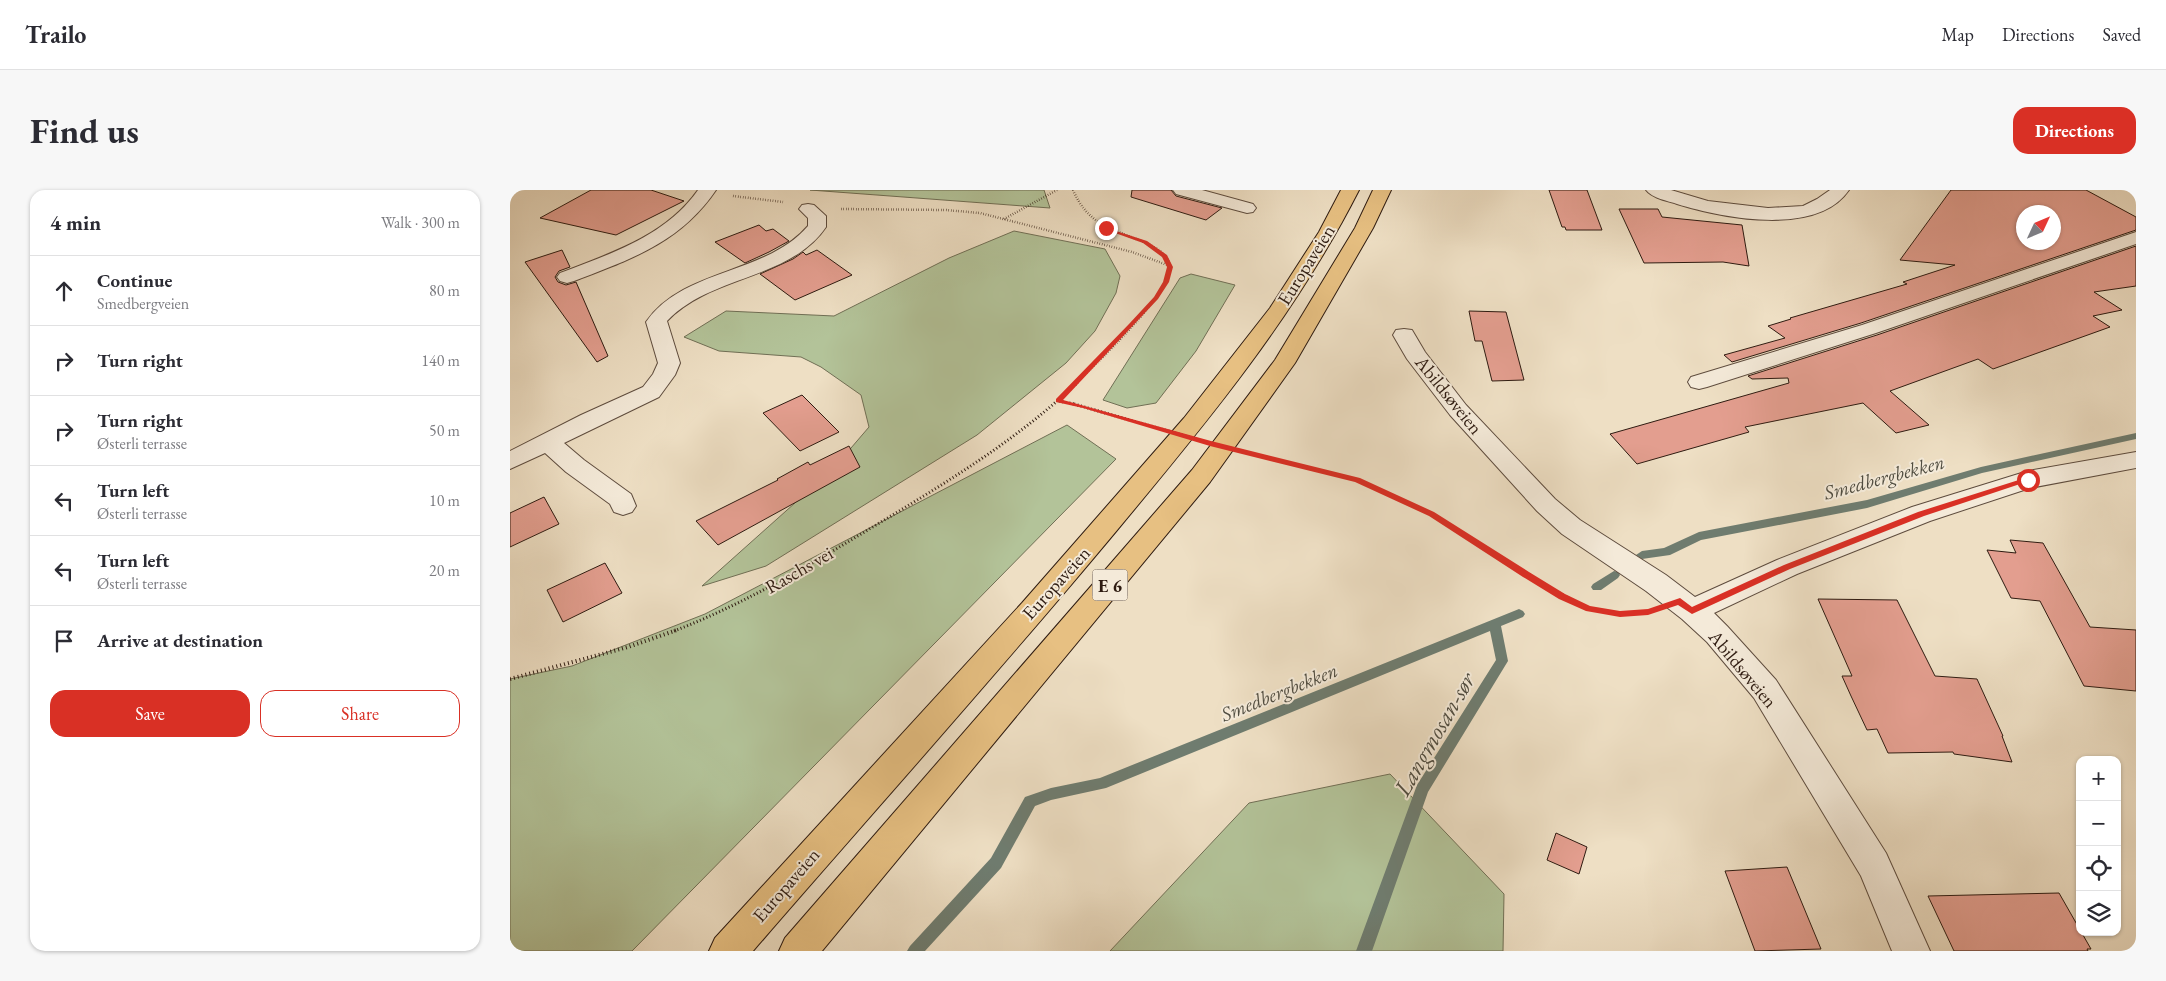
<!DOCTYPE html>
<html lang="en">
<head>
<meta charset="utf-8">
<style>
	:root { --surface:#fff; --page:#f7f7f7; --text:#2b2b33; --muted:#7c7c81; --line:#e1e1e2; --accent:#d93025 }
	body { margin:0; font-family:"EB Garamond",serif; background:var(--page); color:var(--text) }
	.controls { position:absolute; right:15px; bottom:15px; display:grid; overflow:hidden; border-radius:10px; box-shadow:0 1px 4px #0004 }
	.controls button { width:45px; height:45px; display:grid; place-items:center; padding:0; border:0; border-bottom:1px solid var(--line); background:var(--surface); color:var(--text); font:25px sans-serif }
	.compass { position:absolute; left:1506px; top:15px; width:45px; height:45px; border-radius:50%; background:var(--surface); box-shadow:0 1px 4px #0004; rotate:46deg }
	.stop { position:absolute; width:15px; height:15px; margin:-11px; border:4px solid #d93025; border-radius:50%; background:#fff }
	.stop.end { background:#d93025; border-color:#fff; box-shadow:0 1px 5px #0008 }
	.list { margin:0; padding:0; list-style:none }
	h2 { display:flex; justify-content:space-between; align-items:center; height:65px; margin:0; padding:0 20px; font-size:21px }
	h2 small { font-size:16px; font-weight:400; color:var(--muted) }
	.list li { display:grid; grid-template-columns:32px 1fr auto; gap:15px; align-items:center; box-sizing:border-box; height:70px; padding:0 20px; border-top:1px solid var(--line) }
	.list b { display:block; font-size:19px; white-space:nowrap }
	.list p { margin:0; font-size:16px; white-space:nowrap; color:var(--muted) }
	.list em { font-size:16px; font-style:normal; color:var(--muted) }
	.actions { display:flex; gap:10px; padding:15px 20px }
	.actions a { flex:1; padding:11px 0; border:1px solid var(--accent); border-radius:15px; text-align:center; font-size:18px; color:var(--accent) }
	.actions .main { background:var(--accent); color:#fff }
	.icon { flex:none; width:28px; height:28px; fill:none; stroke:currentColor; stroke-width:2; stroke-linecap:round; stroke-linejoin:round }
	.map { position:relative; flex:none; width:1626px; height:761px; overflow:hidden; border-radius:15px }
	header { display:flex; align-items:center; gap:30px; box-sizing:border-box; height:70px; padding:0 25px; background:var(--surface); border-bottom:1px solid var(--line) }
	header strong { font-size:24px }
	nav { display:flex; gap:28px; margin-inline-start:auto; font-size:18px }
	.intro { display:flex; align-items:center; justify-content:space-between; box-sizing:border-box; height:120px; padding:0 30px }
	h1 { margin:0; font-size:35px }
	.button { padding:12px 22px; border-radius:15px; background:var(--accent); color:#fff; font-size:18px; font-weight:700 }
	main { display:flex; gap:30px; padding:0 30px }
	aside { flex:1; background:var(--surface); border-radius:15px; box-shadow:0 1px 4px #0004 }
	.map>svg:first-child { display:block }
	.green { fill:#b3c399; stroke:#706f55 }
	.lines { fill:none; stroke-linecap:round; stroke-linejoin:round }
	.stream { fill:#6f7c6f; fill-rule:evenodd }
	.building { fill:#e39e8f; stroke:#2e1b11; fill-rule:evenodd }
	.minor-casing { stroke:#5e4c3e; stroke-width:2 }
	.highway-casing { stroke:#2e1b11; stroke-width:2 }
	.path-far2 { stroke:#2e1b11; stroke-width:2.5; stroke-dasharray:0.5 2; stroke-linecap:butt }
	.path-far1 { stroke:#2e1b11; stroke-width:3; stroke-dasharray:1 2.5; stroke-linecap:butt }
	.path { stroke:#2e1b11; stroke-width:4; stroke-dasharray:1 3; stroke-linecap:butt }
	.minor { fill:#f4ead9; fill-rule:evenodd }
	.highway { fill:#e7c082; fill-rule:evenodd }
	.path-bridge { stroke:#2e1b11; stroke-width:3; stroke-dasharray:1 2.5; stroke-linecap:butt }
	.route { fill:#d93025 }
	.labels { text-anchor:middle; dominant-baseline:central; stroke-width:4; stroke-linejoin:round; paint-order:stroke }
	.shield { fill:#f4ead9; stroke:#69594d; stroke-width:1 }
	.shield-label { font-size:18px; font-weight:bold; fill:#2e1b11 }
	.street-label { font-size:19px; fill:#2e1b11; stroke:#f4ead9 }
	.water-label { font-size:20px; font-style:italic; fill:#4f4c40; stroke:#f4ead9 }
	.near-water-label { font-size:24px; font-style:italic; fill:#4f4c40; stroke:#f4ead9 }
</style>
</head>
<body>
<header>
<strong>Trailo</strong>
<nav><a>Map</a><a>Directions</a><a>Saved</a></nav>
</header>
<div class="intro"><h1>Find us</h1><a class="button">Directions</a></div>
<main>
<aside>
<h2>4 min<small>Walk · 300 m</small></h2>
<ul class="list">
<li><svg class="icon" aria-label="ahead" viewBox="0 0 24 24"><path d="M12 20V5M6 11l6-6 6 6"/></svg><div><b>Continue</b><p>Smedbergveien</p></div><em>80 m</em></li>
<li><svg class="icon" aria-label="right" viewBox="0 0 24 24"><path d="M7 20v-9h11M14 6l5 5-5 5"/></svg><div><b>Turn right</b></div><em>140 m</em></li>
<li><svg class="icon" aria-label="right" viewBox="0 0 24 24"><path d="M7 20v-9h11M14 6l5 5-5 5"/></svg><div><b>Turn right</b><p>Østerli terrasse</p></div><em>50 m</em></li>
<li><svg class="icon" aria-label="left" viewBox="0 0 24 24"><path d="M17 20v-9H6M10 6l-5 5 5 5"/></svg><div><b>Turn left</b><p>Østerli terrasse</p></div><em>10 m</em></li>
<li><svg class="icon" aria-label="left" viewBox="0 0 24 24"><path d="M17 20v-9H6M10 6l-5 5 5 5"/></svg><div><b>Turn left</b><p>Østerli terrasse</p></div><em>20 m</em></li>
<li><svg class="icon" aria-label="arrive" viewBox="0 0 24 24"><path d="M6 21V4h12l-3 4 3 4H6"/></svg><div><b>Arrive at destination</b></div></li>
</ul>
<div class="actions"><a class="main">Save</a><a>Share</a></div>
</aside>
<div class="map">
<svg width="1626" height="761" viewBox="0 0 1626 761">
	<rect width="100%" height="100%" fill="#eedfc4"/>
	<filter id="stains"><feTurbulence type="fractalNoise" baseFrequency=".004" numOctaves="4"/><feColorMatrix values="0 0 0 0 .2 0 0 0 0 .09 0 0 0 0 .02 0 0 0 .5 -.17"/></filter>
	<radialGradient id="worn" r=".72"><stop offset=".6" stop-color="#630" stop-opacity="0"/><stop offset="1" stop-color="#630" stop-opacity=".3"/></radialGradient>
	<path class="green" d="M300,0h234l6,18z
		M504,41l91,18 15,27 -4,17 -21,38 -29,32 -89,72 -211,131 -64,20 131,-117 36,-42 -8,-32 -40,-28 -20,-10 -82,-6 -35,-14 42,-26 108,5 115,-58z
		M681,84l44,11 -39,66 -40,52 -29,5 -24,-8 77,-122z
		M557,235l49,34 -484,492h-122v-272l62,-13 133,-52z
		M880,584l114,120 -1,57h-393l139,-148z"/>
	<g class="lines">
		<path class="stream" d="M1626,243v6l-154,34 -115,35 -166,32 -31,15 -28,4 -6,-4 6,-4 22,-3 35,-16 168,-32 114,-33z
			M1104,381l4,1 2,3 -2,3 -17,12h-8l-2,-3 2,-3z
			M1009,419l4,2 2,3 -2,3 -22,9 7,35 -80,131 -56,159h-16l61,-166 79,-125 -6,-29 -384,157 -55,12 -16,6 -34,62 -76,83h-18l3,-5 81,-88 34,-61 26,-9 49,-10z"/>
	</g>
	<path class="building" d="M81,0h60l33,11 -68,34 -76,-17z
		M622,0h39l5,6 46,12 -16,12 -75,-23z
		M1039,0h38l15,40h-36l-1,-3h-3z
		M1441,0h135l50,27v13l-275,93 -129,39 -8,-7 61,-17 -17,-12 23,-7 -1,-1 117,-34 -4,-2 52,-17 -55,-5zM1514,22h30v30h-30z
		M1109,19h39l4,8 80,8 7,41 -26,-4 -79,1z
		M249,35l7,6 7,-2 16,12 -20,11 -24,11 -30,-21z
		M1626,56v40l-42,6 28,18 -29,6 17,11 -117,42 -15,-10 -88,32 39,34 -33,8 -33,-30 -118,24 4,5 -112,32 -27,-30 179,-51 -1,-5 -36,1 -4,-3 129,-41z
		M52,60l8,17 -11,4 -4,6 3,5 8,3 10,-3 32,74 -11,6 -72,-100z
		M307,60l35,25 -57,25 -35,-26 33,-15 10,-7 3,3z
		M959,121l37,1 18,68 -32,1 -10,-40h-7z
		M292,205l37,37 -39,19 -37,-38z
		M339,256l11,21 -142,78 -22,-24 82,-41 -1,-1 31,-17 2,3z
		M34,307l15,27 -49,23v-34z
		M1500,350l33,3 47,84 46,3v61l-52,-5 -44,-85 -29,-3 -24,-48 29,3z
		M95,373l17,30 -59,29 -16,-32z
		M1308,409l79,1 38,76 42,3 26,57h-1l10,26 -58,-8 -1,-2 -65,1 -11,-24 -10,1 -16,-34 -9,-20h10z
		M1046,643l31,14 -8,27 -32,-14z
		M1277,677l34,82 -66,2 -30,-80z
		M1549,703l32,56h-4l1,2h-134l-26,-55z"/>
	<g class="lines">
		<g class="minor-casing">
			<path id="minor" d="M188,0h18c-36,53 -85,69 -142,91l-7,2 -7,-2 -3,-4 3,-4c50,-19 106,-37 138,-83z
				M663,0h29l51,14 3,4 -3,4 -6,1 -71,-19z
				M1136,0h25l37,11 60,7 35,-2 14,-7 13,-9h19c-32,47 -126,28 -172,14 -9,-3 -25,-6 -31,-14z
				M298,14l6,1 12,11v11c-36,53 -116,48 -159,94l13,42 -5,12 -16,22 -95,46 20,17 47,34 5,12 -4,6 -9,3 -9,-3 -4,-8 -44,-32 -21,-19 -35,16v-18l71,-36 62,-28 10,-13 5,-11 -12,-41c37,-54 120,-47 162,-96v-8l-9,-9 3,-4z
				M1626,42v12l-260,89 -169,54 -8,2 -8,-2 -3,-5 3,-5 171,-52z
				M894,139l8,1 13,22 41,53 89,94 25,21 86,55 29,22 82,-37 135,-53 116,-36 108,-19v16l-106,20 -100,33 -133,53 -83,39 13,13 49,54 110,173 44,98h-38l-31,-75 -107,-178 -47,-56 -25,-23 -36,-28 -84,-57 -25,-23 -87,-96 -43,-56 -14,-24 3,-5z"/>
		</g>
		<g class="highway-casing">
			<path id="highway" d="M831,0h18c-64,126 -151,231 -241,339 -119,143 -243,281 -365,422h-44l6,-13 307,-335 162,-185 86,-110 49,-76z
				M863,0h18l-18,38 -78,135 -85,119 -388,469h-43l6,-13 407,-468 83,-110 80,-132z"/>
		</g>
		<path class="path-far2" d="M563,0c15,34 35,37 68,51 12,5 28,12 29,27 1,25 -74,96 -94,115
			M223,6l50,6
			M331,19l105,1 34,3 152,39 38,14
			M494,29l53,-29"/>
		<path class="path-far1" d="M549,211l15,3
			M818,283l30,7 74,34 94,61 63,34 31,5 21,-2
			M164,441c70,-27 134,-65 197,-103 73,-44 145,-87 207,-146"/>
		<path class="path" d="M0,489l118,-32 49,-17"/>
		<use href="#minor" class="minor"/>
		<use href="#highway" class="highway"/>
		<path class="path-bridge" d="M564,214l136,39 118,30"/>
	</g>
	<path class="route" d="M594,37l43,14 20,14 6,12 -4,15 -11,17 -95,101 148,41 149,37 74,34 95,60 36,22 25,12 30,5 28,-2 32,-11 12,9 92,-42 134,-53 107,-34 7,2 -108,36 -134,53 -98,45 -14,-9 -30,10 -28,2 -34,-6 -27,-12 -36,-22 -94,-61 -74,-34 -145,-36 -127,-38 -27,-6v-3l73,-75 25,-27 9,-15 4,-15 -5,-10 -19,-14 -39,-14z"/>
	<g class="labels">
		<rect class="shield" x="582.5" y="379.5" width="35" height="31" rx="4"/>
		<g class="shield-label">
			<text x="600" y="395">E 6</text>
		</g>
		<g class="street-label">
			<text transform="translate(796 75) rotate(-58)">Europaveien</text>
			<text transform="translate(939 205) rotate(51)">Abildsøveien</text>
			<text transform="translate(289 380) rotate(-30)">Raschs vei</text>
			<text transform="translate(546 393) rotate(-48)">Europaveien</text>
			<text transform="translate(1233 479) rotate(50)">Abildsøveien</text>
			<text transform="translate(276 695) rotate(-49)">Europaveien</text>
		</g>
		<g class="water-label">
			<text transform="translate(1374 287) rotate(-15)">Smedbergbekken</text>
			<text transform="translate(769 502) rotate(-22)">Smedbergbekken</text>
		</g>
		<g class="near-water-label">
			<text transform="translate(924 544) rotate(-60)">Langmosan-sør</text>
		</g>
	</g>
	<rect width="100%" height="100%" filter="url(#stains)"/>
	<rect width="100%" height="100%" fill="url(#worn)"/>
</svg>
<div class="controls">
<button>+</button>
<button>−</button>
<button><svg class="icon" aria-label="locate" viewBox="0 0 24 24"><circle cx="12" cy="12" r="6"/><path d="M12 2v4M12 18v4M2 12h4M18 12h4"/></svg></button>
<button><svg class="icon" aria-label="layers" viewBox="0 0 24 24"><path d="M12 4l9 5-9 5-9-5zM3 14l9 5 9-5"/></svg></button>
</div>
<svg class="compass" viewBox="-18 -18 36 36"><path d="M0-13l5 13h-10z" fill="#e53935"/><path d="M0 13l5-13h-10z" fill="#7c7c81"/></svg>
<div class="stop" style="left:1518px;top:290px"></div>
<div class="stop end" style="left:596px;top:38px"></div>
</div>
</main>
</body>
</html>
